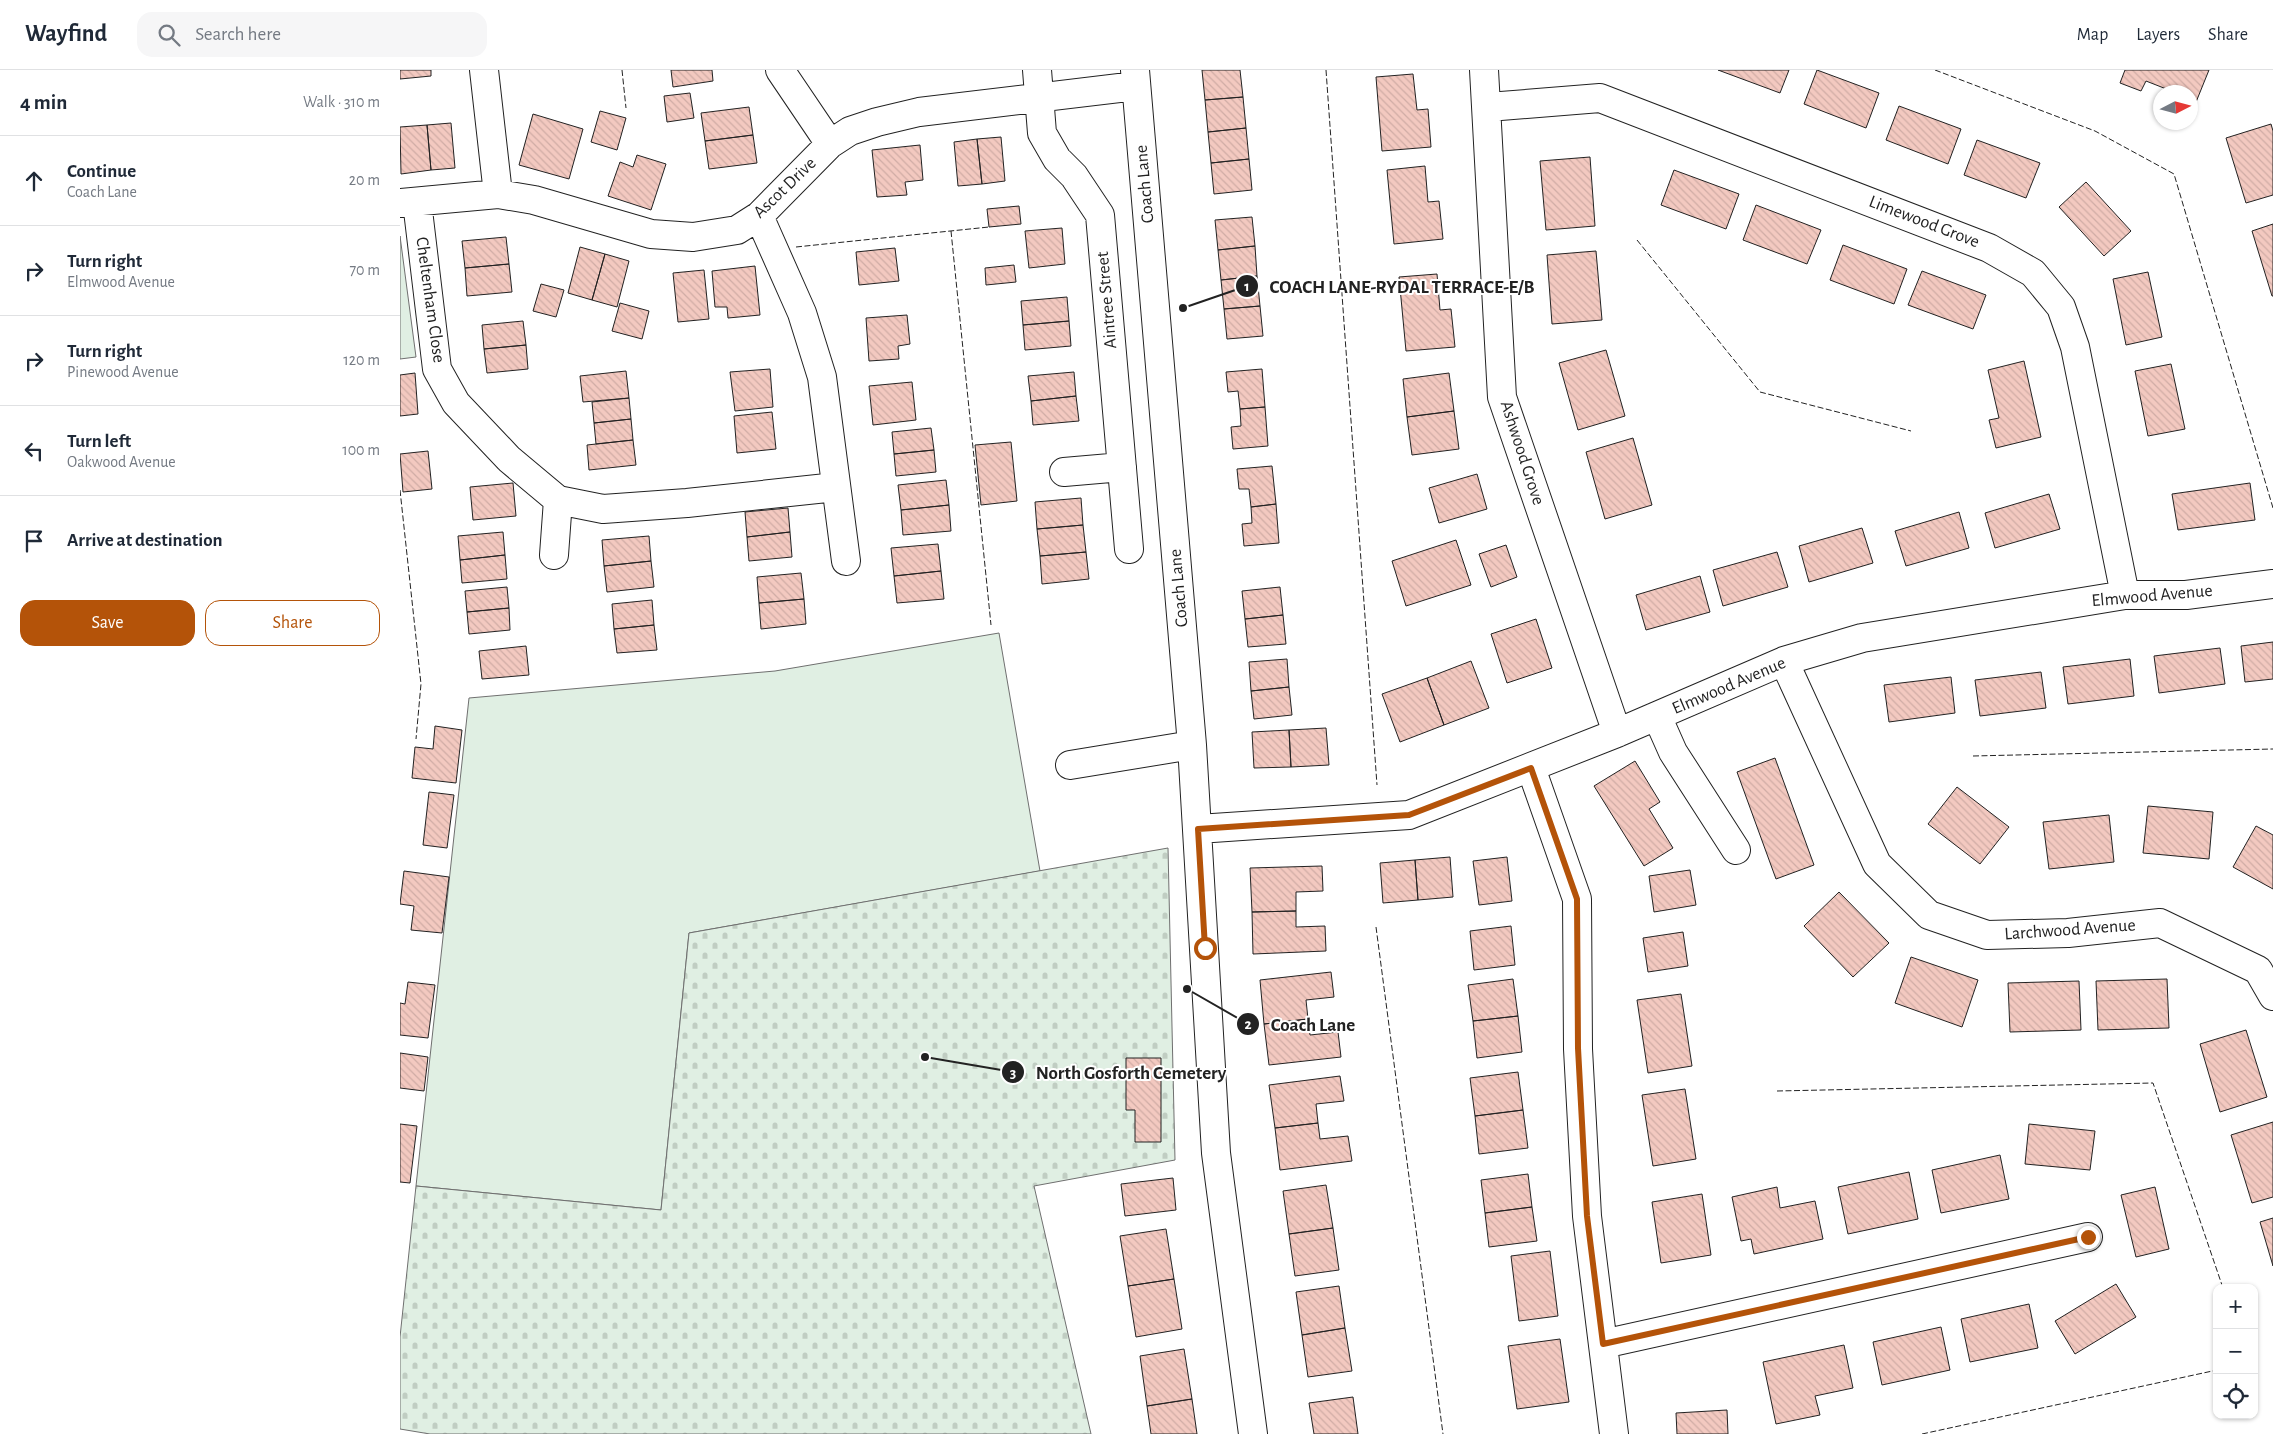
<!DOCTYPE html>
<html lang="en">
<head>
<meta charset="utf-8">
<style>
	:root { --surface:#fff; --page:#f6f6f7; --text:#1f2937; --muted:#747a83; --line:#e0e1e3; --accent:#b45309 }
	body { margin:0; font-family:"Alegreya Sans",sans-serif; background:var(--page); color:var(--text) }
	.controls { position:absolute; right:15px; bottom:15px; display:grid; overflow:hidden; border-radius:10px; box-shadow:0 1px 4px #0004 }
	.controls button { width:45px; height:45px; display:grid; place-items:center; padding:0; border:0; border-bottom:1px solid var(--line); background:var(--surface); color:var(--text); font:25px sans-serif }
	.compass { position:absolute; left:1753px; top:15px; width:45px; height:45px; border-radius:50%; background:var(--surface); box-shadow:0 1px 4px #0004; rotate:84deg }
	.stop { position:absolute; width:15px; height:15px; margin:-11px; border:4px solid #b45309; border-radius:50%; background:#fff }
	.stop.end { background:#b45309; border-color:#fff; box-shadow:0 1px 5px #0008 }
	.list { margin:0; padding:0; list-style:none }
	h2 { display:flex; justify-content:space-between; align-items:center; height:65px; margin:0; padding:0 20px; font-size:21px }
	h2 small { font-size:16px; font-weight:400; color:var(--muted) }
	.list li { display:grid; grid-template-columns:32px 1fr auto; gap:15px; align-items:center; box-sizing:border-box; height:90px; padding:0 20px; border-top:1px solid var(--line) }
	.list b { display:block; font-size:19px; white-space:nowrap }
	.list p { margin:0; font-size:16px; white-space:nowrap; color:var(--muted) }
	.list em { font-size:16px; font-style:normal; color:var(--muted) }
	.actions { display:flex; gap:10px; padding:15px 20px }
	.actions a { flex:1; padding:11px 0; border:1px solid var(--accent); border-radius:15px; text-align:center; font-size:18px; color:var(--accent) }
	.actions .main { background:var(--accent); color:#fff }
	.icon { flex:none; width:28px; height:28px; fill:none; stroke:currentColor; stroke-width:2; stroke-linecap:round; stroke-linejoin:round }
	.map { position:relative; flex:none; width:1873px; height:1364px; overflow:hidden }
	header { display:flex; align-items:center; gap:30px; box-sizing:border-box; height:70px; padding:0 25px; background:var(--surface); border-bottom:1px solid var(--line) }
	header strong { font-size:24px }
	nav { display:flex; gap:28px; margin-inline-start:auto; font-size:18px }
	.search { width:350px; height:45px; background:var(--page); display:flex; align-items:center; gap:12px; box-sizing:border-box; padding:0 18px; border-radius:15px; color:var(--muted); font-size:19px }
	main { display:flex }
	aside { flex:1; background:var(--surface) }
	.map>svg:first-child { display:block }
	.green { fill:#e0efe3; stroke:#6f6f6f }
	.cemetery { fill:url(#cemetery-stones); stroke:#6f6f6f }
	.building { fill:url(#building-back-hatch); stroke:#222 }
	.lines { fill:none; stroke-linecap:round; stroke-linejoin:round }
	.minor-casing { stroke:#222; stroke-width:30 }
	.minor { stroke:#fff; stroke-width:28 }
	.fence { stroke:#222; stroke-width:1; stroke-dasharray:6 2.5; stroke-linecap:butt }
	.route { stroke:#b45309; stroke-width:6 }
	.labels { text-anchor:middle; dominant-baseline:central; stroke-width:4; stroke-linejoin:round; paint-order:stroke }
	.street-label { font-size:18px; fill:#222; stroke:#fff }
	.leader { fill:none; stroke:#222; stroke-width:2 }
	.callout-dot { fill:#222; stroke:#fff; stroke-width:2 }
	.mark-label { font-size:15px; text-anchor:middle; font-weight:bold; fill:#fff }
	.callout-label { font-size:19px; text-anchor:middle; font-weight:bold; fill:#222; stroke:#fff; stroke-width:4; stroke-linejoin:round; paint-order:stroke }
</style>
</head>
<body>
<header>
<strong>Wayfind</strong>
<div class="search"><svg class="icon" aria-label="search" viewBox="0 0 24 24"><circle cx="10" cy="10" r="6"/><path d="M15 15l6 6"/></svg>Search here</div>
<nav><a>Map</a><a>Layers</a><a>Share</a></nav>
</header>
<main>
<aside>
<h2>4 min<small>Walk · 310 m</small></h2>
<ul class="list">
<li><svg class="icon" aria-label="ahead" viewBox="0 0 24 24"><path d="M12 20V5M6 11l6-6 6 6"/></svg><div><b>Continue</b><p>Coach Lane</p></div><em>20 m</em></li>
<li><svg class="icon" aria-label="right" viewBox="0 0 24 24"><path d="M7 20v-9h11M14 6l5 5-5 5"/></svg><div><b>Turn right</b><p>Elmwood Avenue</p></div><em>70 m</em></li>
<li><svg class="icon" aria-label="right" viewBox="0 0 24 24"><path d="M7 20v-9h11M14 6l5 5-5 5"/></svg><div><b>Turn right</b><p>Pinewood Avenue</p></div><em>120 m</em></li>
<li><svg class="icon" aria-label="left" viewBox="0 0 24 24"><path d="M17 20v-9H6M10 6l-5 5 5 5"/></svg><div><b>Turn left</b><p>Oakwood Avenue</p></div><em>100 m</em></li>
<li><svg class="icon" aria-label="arrive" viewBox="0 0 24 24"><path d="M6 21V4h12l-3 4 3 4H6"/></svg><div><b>Arrive at destination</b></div></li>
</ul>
<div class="actions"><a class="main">Save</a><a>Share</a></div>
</aside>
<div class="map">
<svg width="1873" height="1364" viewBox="0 0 1873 1364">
	<defs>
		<pattern id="cemetery-stones" width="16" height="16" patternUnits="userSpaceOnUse" patternTransform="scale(1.25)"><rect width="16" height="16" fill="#e0efe3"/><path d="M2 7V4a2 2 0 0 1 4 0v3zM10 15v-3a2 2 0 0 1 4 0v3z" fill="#c0cdc2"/></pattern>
		<pattern id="building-back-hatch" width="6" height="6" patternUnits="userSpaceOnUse" patternTransform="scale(1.25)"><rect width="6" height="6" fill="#f3c9c0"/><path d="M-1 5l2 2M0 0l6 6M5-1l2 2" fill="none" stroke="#d0aca5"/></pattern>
	</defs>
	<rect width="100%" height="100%" fill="#fff"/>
	<path class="green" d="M0,166l16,121 -16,2z
		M599,563l41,238 -351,62 -28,277 -245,-24 53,-488 306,-27z"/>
	<path class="cemetery" d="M768,778l7,312 -141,26 57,248h-661l-30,-5v-92l16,-151 245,24 28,-277z"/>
	<path class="building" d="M0,0h31v6l-31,3z
		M271,0h41l1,11 -40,6z
		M802,0h38l3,27 -38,3z
		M1318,0h71l-9,23z
		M1417,0l62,23 -13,35 -62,-24z
		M1725,0h84l-17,42 -2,-20h-16l-28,-11 -5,10 -21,-8z
		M1013,4l4,36 11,-1 3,38 -49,4 -6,-74z
		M290,23l4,25 -27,4 -3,-26z
		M843,27l3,31 -38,4 -3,-32z
		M1499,36l62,23 -13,35 -62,-24z
		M349,37l4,28 -48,6 -4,-28z
		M200,41l26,7 -9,32 -26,-8z
		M133,44l50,15 -14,50 -50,-14z
		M51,53l4,45 -24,2 -4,-45z
		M1871,54l2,7v64l-27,8 -20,-65z
		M27,55l4,45 -30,4 -1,-47z
		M846,58l3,31 -38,4 -3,-31z
		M353,65l4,28 -48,6 -4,-28z
		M601,67l4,44 -23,3 -5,-45z
		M577,69l5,45 -24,2 -4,-44z
		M1577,70l63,23 -14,35 -62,-23z
		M520,75l3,35 -18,2 2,13 -30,2 -5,-47z
		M237,85l29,9 -15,46 -43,-14 12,-34 13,5z
		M1190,87l5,69 -49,4 -6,-69z
		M849,89l3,31 -38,4 -3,-31z
		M1025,96l3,36 11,-1 4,38 -49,5 -7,-74z
		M1274,100l65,24 -13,35 -65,-24z
		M1686,112l45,49 -27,25 -45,-49z
		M1356,135l65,25 -14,34 -64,-24z
		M619,136l2,18 -32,3 -2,-18z
		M852,147l3,29 -37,4 -3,-30z
		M1873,154v72h-1l-20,-65z
		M662,158l3,36 -36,4 -4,-37z
		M106,167l3,27 -44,4 -3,-27z
		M1443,175l64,24 -13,35 -64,-24z
		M855,176l2,30 -36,4 -3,-30z
		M180,177l25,7 -13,46 -24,-7z
		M495,178l4,33 -40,4 -3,-33z
		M1196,181l6,69 -50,4 -5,-69z
		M205,184l24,7 -12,46 -25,-7z
		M109,194l3,28 -45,4 -2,-28z
		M614,195l2,17 -30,3 -1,-17z
		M355,196l5,49 -32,3 -1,-11h-12l-3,-36z
		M304,200l5,49 -31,3 -5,-49z
		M1522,201l64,24 -13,34 -65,-24z
		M1748,202l14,65 -36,8 -13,-66z
		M1037,204l3,36 11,-1 4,38 -49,4 -7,-74z
		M857,206l3,30 -36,3 -3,-29z
		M141,214l23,6 -8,27 -23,-6z
		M667,227l2,24 -46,4 -2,-24z
		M220,233l29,8 -7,28 -30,-8z
		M860,236l3,30 -36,3 -3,-30z
		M507,245l3,29 -12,2 1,13 -30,2 -3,-43z
		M123,251l3,24 -42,4 -2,-24z
		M669,251l2,25 -46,4 -2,-25z
		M126,275l2,24 -41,4 -3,-24z
		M1206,280l19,66 -47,14 -19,-67z
		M1624,291l17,76 -45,11 -7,-28 10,-2 -11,-48z
		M1771,294l14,65 -37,7 -13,-65z
		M370,299l3,38 -38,4 -5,-39z
		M862,299l3,38 -25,2 -2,-18 -10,1 -2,-20z
		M226,301l3,27 -46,4 -3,-26z
		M674,302l2,24 -45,5 -3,-25z
		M15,303l3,41 -18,2v-41z
		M1049,303l5,38 -47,6 -4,-38z
		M512,312l4,38 -43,5 -4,-39z
		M676,326l3,25 -46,4 -2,-24z
		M229,328l2,21 -37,4 -2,-21z
		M865,337l3,39 -35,3 -2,-22 10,-1 -1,-17z
		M1054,341l5,38 -47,6 -5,-38z
		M372,342l4,37 -39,4 -3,-37z
		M231,349l2,21 -37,4 -2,-21z
		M531,358l3,22 -40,4 -2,-22z
		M1233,368l19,67 -47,14 -19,-67z
		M233,370l3,25 -47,5 -2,-25z
		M611,372l6,59 -36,4 -6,-60z
		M534,380l2,22 -40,4 -2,-22z
		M28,381l4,38 -29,3 -3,-38z
		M872,396l4,38 -25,3 -2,-18h-10l-2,-20z
		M1077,404l10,35 -48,14 -10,-35z
		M546,410l3,25 -48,5 -3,-25z
		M113,413l3,33 -43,4 -3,-33z
		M1850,413l5,37 -77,10 -6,-36z
		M1649,424l11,35 -65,19 -10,-35z
		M681,428l2,27 -46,4 -2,-27z
		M876,434l3,39 -35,3 -2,-22 10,-1 -1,-16z
		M549,435l2,26 -48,4 -2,-25z
		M388,438l2,24 -43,5 -2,-25z
		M1559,442l10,36 -63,18 -11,-35z
		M683,455l3,27 -46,4 -3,-27z
		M1462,458l11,35 -64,19 -10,-36z
		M103,462l2,23 -45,5 -2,-24z
		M390,462l2,25 -43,4 -2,-24z
		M249,466l2,25 -47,5 -2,-26z
		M1056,470l15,45 -65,21 -14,-45z
		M538,474l3,27 -47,5 -3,-28z
		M1106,475l11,32 -26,10 -12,-33z
		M686,482l3,27 -47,5 -2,-28z
		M1377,482l11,35 -65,19 -10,-36z
		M105,485l2,24 -45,4 -2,-23z
		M251,491l3,26 -47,5 -3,-26z
		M541,501l3,28 -47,4 -3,-27z
		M401,503l3,26 -45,4 -2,-26z
		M1300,506l10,36 -64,18 -10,-35z
		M107,517l2,21 -42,4 -2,-21z
		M880,517l3,28 -38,4 -3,-28z
		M404,529l2,25 -45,5 -2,-26z
		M252,530l2,25 -40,4 -2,-25z
		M109,538l1,22 -41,4 -2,-22z
		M883,545l3,29 -38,3 -3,-28z
		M1136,549l16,49 -45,15 -16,-49z
		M254,555l3,25 -40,3 -3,-24z
		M1873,572v37l-28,3 -4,-36z
		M126,576l3,29 -47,4 -3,-28z
		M1820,578l5,36 -66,9 -5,-37z
		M887,589l2,28 -38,4 -2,-29z
		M1730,589l4,37 -66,8 -5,-37z
		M1071,591l18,47 -45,17 -17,-47z
		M1641,602l5,36 -66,8 -5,-36z
		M1551,607l4,36 -66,9 -5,-37z
		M1027,608l17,47 -44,17 -18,-48z
		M889,617l3,28 -38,4 -3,-28z
		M35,656l27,4 -6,53 -44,-5 3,-31 18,2z
		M926,658l3,37 -38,2 -2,-37z
		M889,660l2,37 -37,1 -2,-36z
		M1375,688l39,107 -38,14 -39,-107z
		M1235,691l25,41 -11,7 24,39 -29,18 -50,-80z
		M1557,717l52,40 -29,37 -52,-40z
		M29,722l25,3 -7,53 -24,-3z
		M1748,736l65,6 -4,47 -66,-6z
		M1709,745l5,47 -65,7 -6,-47z
		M1856,756l17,9v54l-40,-22z
		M1050,787l3,40 -35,3 -3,-40z
		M1107,787l5,44 -33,4 -6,-44z
		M1015,790l3,40 -35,3 -3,-40z
		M922,796l1,25 -27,1v19l-44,1 -2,-44z
		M1290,800l6,35 -42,7 -5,-36z
		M4,801l45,6 -7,56 -31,-3 3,-24 -14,-2z
		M1439,822l50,51 -36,34 -49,-51z
		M896,841v16l29,-1 1,25 -73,3 -1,-42z
		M1111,856l4,39 -41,5 -4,-39z
		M1283,862l5,34 -40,6 -5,-34z
		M1511,887l67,23 -16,47 -67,-24z
		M931,902l3,25 -28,3 2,19 -44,5 -4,-44z
		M1113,909l5,37 -45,5 -5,-36z
		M1767,909l2,49 -71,2 -2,-49z
		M1679,911l2,49 -71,2 -2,-49z
		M8,912l27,3 -7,53 -28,-3v-32l5,1z
		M1281,924l11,72 -44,7 -11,-73z
		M1118,946l4,36 -45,6 -4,-37z
		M908,949l2,16 28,-3 3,25 -72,8 -5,-41z
		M1846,960l21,67 -47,15 -20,-68z
		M0,983l28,4 -4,34 -24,-3z
		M726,988h35v84h-26v-32h-9z
		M1118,1002l5,38 -48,6 -5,-38z
		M940,1006l4,25 -28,3 2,19 -43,5 -6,-43z
		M1285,1019l11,70 -43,7 -11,-71z
		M1123,1040l5,38 -49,6 -4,-38z
		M1873,1052v75l-21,6 -21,-68z
		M918,1053l2,16 28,-3 4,25 -72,9 -5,-42z
		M0,1054l17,2 -7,57 -10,-1z
		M1629,1054l66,7 -5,39 -65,-6z
		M1600,1085l9,44 -68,14 -9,-43z
		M1509,1102l9,47 -70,15 -10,-47z
		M1128,1104l4,33 -47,6 -4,-33z
		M773,1108l3,32 -51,6 -4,-32z
		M926,1115l7,43 -44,6 -6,-43z
		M1377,1117l3,21 35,-7 8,38 -69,15 -3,-15 -10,2 -9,-44z
		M1755,1117l14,62 -33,8 -15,-62z
		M1302,1124l9,61 -50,8 -9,-61z
		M1132,1137l5,34 -48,6 -4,-34z
		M1873,1148v48l-13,-44z
		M933,1158l6,42 -44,6 -6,-42z
		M766,1159l8,50 -46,7 -8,-50z
		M1150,1181l8,65 -39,5 -8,-65z
		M774,1209l8,50 -46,8 -8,-51z
		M1716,1214l20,33 -61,37 -20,-33z
		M939,1216l6,42 -43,7 -6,-43z
		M1629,1234l9,44 -68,14 -9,-43z
		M1541,1257l9,43 -68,15 -9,-43z
		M945,1258l7,43 -44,6 -6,-42z
		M1160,1269l9,63 -52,7 -9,-63z
		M1444,1275l9,43 -38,8 5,19 -44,9 -13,-62z
		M784,1279l8,50 -45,7 -7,-50z
		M953,1327l5,37h-44l-5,-31z
		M792,1329l5,35h-46l-4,-28z
		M1327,1340l1,24h-51l-1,-21z"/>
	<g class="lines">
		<g class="minor-casing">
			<path id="minor" d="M84,0l14,124
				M380,0l50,74
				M637,0l5,63 15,26 17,17 26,39 29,334
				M735,0l57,675 24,408 37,281
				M1084,0l18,327 115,336
				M1088,37l112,-9 389,150 44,25 28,34 14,40 50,248
				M17,132l20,167 19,34 53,56 49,41 45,9 84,-6 149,-16
				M0,133l98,-9 36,6 117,34 42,3 44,-7 22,-14 71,-72 20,-13 27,-9 42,-10 217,-26
				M359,146l43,97 20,64 24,184
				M664,402l58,-5
				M154,485l4,-55
				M1384,591l93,203 52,51 58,20 81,-2 92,-10 98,47 15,26
				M1257,646l16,36 63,98
				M670,695l122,-20
				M1131,698l46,131 1,150 9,167 27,218
				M798,759l211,-14 208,-82 167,-72 78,-23 263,-43h61l87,-11
				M1203,1274l485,-107"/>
		</g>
		<use href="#minor" class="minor"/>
		<path class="fence" d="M222,0l4,38
			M926,0l51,715
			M1535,0l160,61 79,43 99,334
			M551,161l40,394
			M1237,170l123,152 151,39
			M396,177l193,-20
			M0,420l21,194 -5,55
			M1573,686l300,-7
			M976,857l67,507
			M1377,1021l376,-8 70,205
			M1522,1364l295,-64"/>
	</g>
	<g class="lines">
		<path class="route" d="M805,878l-7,-119 211,-14 122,-47 46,131 1,149 9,168 16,128 485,-107"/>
	</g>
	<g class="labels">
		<g class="street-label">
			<text transform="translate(745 114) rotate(-95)">Coach Lane</text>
			<text transform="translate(385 118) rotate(-44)">Ascot Drive</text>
			<text transform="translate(1524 152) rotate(21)">Limewood Grove</text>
			<text transform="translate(30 230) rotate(82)">Cheltenham Close</text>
			<text transform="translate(707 230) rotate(-95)">Aintree Street</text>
			<text transform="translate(1122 383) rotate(72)">Ashwood Grove</text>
			<text transform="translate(779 518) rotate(-95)">Coach Lane</text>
			<text transform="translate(1752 526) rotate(-5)">Elmwood Avenue</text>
			<text transform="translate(1329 616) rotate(-23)">Elmwood Avenue</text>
			<text transform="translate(1670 860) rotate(-4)">Larchwood Avenue</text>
		</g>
	</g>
	<path class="leader" d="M783 238L847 216M787 919L848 954M525 987L613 1002"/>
	<g class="callout-dot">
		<circle cx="783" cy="238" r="5"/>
		<circle cx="787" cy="919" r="5"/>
		<circle cx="525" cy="987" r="5"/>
		<circle cx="847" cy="216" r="12"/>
		<circle cx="848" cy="954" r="12"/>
		<circle cx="613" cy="1002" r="12"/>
	</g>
	<g class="mark-label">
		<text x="847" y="221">1</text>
		<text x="848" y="959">2</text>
		<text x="613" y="1008">3</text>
	</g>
	<g class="callout-label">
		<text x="1002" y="223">COACH LANE-RYDAL TERRACE-E/B</text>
		<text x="913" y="961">Coach Lane</text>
		<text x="731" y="1009">North Gosforth Cemetery</text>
	</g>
</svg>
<div class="controls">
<button>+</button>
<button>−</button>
<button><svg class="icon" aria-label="locate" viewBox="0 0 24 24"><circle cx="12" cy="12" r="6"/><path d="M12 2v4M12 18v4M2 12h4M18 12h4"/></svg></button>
</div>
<svg class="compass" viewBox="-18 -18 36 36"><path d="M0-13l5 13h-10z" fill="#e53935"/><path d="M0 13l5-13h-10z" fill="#747a83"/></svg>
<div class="stop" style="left:805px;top:878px"></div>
<div class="stop end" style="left:1688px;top:1167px"></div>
</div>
</main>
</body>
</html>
